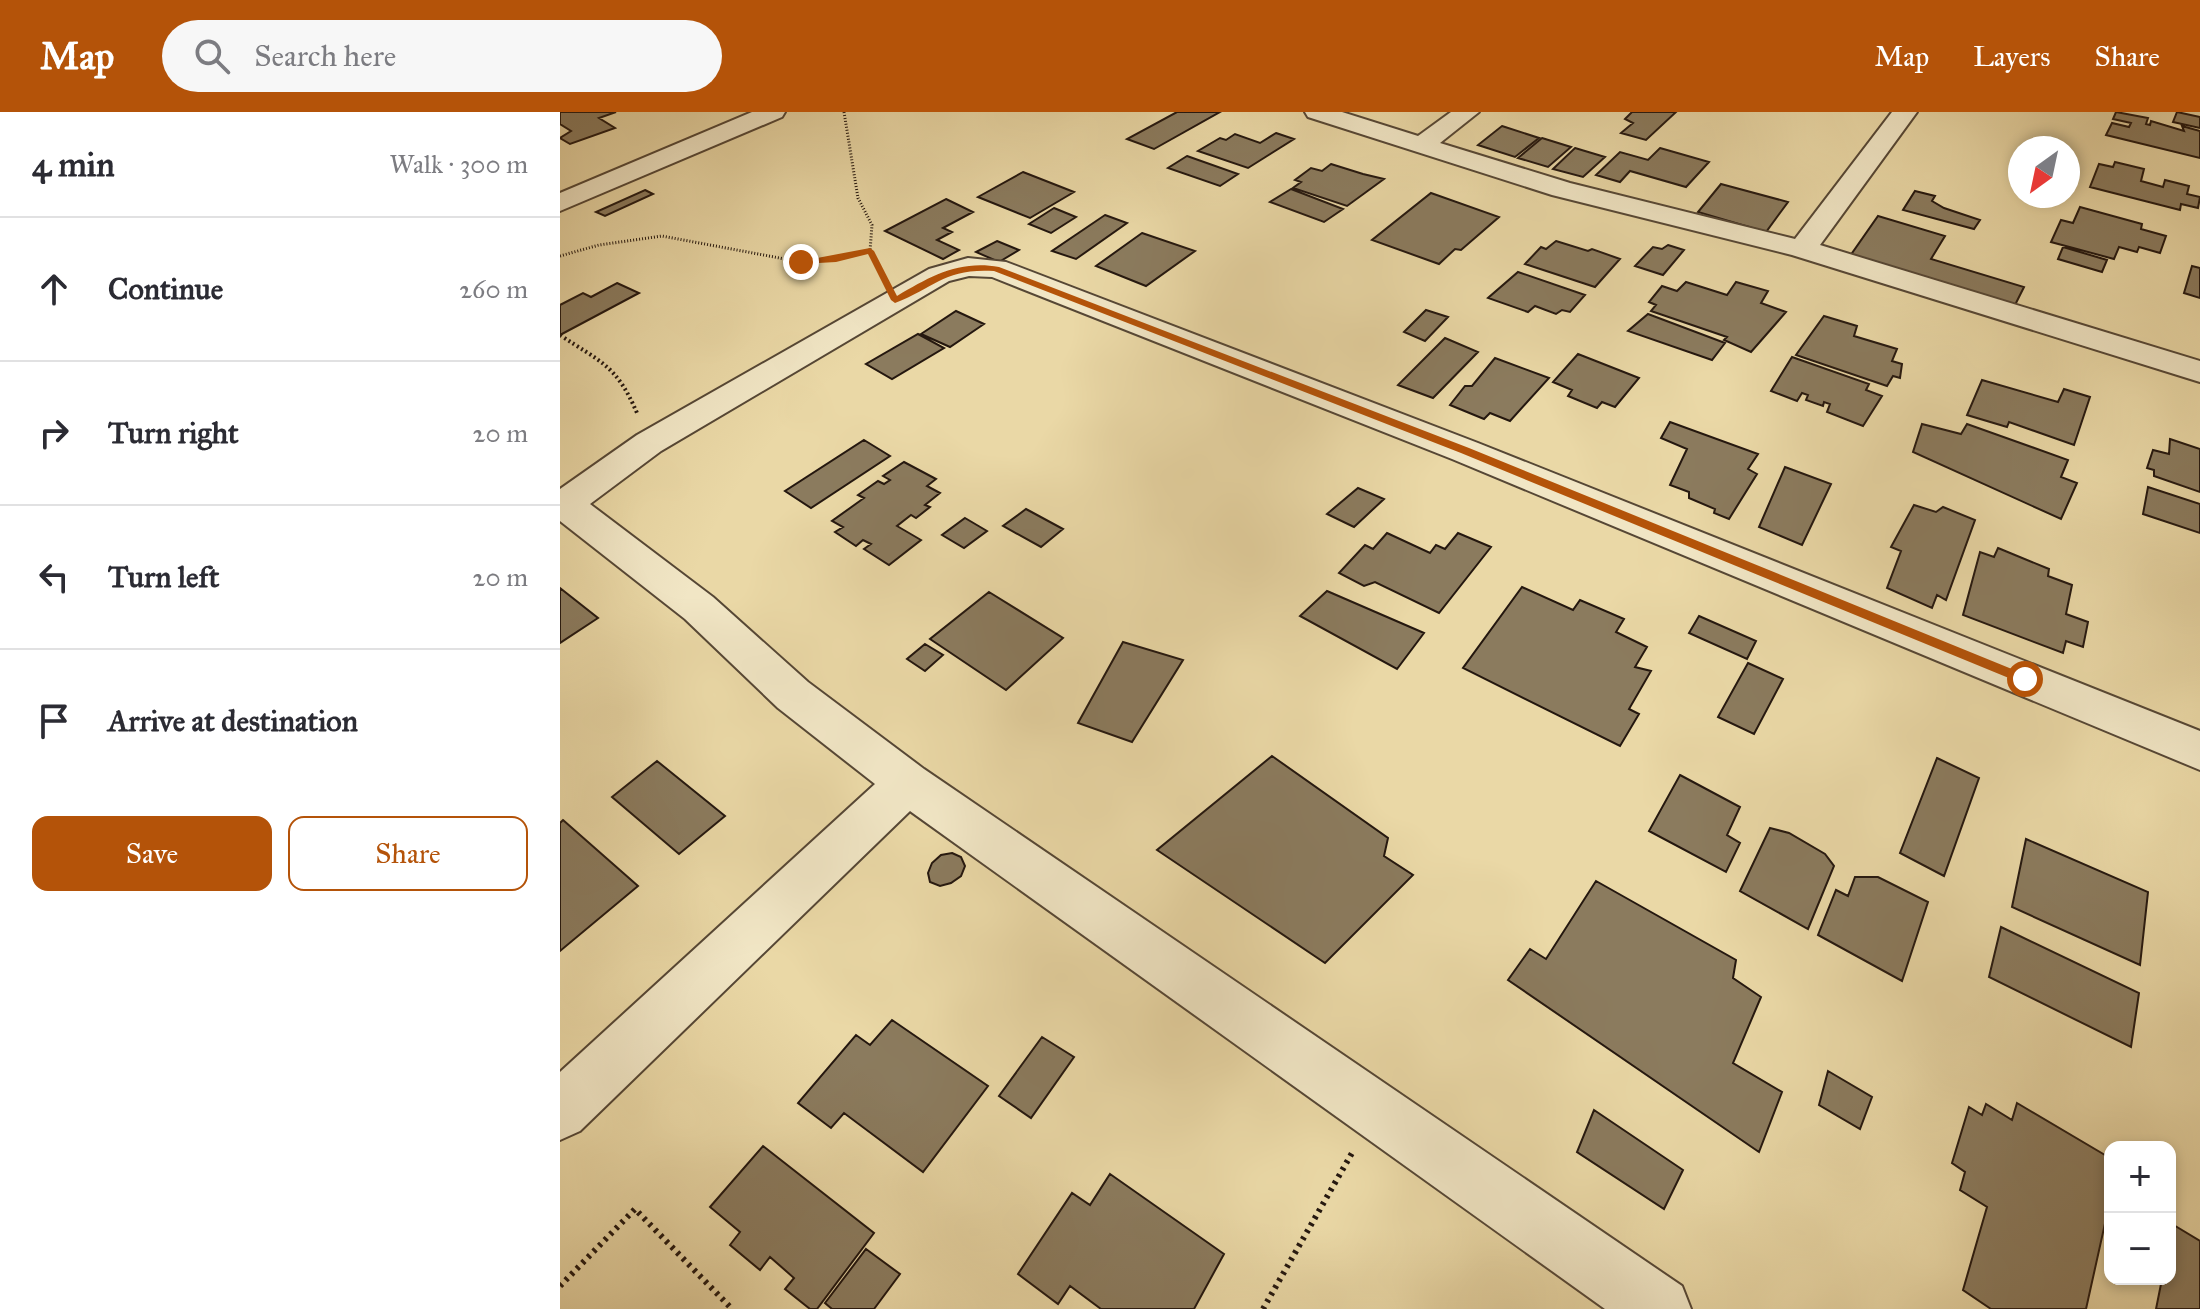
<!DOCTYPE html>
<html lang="en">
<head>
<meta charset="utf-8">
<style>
	:root { --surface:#fff; --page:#f7f7f7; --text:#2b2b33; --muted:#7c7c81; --line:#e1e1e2; --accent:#b45309 }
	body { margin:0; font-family:"IM FELL Great Primer",serif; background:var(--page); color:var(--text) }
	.controls { position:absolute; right:24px; bottom:24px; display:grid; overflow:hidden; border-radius:16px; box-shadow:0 4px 12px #0003 }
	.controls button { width:72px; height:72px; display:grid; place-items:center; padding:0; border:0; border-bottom:2px solid var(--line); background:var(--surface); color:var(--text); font:40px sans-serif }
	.compass { position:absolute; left:1448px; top:24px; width:72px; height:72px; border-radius:50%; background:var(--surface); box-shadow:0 4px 12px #0003; rotate:213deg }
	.stop { position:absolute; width:24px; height:24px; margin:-18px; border:6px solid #b45309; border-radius:50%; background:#fff }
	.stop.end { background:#b45309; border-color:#fff; box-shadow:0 2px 8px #0008 }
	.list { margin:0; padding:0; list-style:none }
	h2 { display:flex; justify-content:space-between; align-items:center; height:104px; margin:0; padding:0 32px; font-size:34px }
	h2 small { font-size:26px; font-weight:400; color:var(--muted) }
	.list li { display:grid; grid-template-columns:52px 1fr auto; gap:24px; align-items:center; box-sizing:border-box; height:144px; padding:0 32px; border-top:2px solid var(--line) }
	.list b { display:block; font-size:30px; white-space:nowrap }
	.list em { font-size:26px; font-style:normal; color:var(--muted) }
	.actions { display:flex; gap:16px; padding:24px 32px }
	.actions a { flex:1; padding:18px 0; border:2px solid var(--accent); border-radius:16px; text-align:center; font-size:28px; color:var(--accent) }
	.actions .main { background:var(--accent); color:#fff }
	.icon { flex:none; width:44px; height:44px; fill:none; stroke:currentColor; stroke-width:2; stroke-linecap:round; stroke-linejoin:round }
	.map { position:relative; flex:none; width:1640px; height:1197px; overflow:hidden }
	header { display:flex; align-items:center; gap:48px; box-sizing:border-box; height:112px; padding:0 40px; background:var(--accent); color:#fff }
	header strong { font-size:38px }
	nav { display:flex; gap:44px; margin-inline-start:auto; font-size:28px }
	.search { width:560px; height:72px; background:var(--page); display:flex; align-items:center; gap:20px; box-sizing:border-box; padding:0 28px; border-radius:44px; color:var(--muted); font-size:30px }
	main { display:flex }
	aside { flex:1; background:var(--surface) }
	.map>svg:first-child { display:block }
	.building { fill:#8b7b5e; stroke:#24170f; stroke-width:2 }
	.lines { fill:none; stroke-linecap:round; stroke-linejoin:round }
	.minor-casing { stroke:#564735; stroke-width:4 }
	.path-far2 { stroke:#24170f; stroke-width:3; stroke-dasharray:1 2; stroke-linecap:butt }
	.path-far1 { stroke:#24170f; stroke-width:4; stroke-dasharray:2 3; stroke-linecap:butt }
	.path { stroke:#24170f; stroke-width:6; stroke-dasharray:3 5; stroke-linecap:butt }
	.minor { fill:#f1e6c5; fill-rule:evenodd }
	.route { fill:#b45309 }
</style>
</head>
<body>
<header>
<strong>Map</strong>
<div class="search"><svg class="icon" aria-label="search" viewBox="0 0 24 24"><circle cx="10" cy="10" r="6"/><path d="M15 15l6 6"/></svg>Search here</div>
<nav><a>Map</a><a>Layers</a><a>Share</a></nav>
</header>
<main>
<aside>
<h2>4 min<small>Walk · 300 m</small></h2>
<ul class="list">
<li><svg class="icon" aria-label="ahead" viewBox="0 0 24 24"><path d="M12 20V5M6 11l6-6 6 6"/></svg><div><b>Continue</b></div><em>260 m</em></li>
<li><svg class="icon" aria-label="right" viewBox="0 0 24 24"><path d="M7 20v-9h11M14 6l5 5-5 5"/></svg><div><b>Turn right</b></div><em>20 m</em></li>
<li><svg class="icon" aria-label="left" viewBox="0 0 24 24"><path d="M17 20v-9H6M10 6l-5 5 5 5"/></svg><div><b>Turn left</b></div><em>20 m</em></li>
<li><svg class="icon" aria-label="arrive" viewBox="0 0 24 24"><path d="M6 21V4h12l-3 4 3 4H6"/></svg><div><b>Arrive at destination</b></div></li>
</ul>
<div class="actions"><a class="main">Save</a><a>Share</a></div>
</aside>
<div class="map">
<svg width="1640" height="1197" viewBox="0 0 1640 1197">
	<rect width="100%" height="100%" fill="#ead8a6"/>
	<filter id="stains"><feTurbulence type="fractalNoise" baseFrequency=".0025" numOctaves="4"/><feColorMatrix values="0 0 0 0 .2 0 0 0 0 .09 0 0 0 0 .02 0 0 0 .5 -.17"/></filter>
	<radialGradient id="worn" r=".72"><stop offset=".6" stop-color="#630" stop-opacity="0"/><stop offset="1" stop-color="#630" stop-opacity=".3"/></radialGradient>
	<path class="building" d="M0,0h56l-17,6 16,10 -45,16 -10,-6 11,-7 -11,-7z
		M617,0h43l-66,37 -27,-10z
		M1072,0h44l-30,28 -25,-7 12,-10 -8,-4z
		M1556,0l32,6 -2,6 4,1 1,-4 33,10 -2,-5 18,5v27l-94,-23 6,-12 17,4 2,-4 -18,-4z
		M1617,0l23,5v11l-27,-6z
		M942,14l37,12 -24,19 -37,-12z
		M716,21l18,6 -46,29 -50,-17 22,-13 6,2 9,-6 25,9z
		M982,26l29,9 -23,20 -30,-9z
		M1015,36l30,9 -22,20 -30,-8z
		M1100,36l49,14 -23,25 -56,-16 -10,11 -24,-7 24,-23 28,8z
		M627,44l51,18 -18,12 -52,-18z
		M1555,50l29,7 -3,12 22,6 2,-7 24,6 -2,8 13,3 -2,11 -17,-4 -1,6 -90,-23 9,-23 14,3z
		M771,52l32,10 21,5 -37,27 -54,-18 8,-6 -6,-2 16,-12 11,3z
		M463,60l51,20 -44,26 -52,-21z
		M1161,72l67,18 -22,30 -68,-20z
		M731,77l52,20 -19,13 -54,-20z
		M85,78l8,4 -48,22 -9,-4z
		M1355,79l20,5 -3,5 12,7 36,12 -6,9 -71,-19z
		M871,81l68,24 -38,33 -6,-1 -16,15 -67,-24z
		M386,87l27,13 -30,16 9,4 -15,8 22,10 -16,9 -58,-28z
		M1520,95l62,17 -1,5 25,7 -6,17 -21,-6 -2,5 -18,-5 -5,12 -63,-17 10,-22 12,3z
		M494,96l22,9 -25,16 -22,-9z
		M545,103l22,8 -51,36 -24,-8z
		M1318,104l67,20 -14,23 93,28 -10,20 -164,-51z
		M582,121l53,18 -49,35 -50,-20z
		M437,129l22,9 -20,12 -23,-10z
		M996,129l32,10 4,-2 28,10 -25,28 -70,-23 16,-17 5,2z
		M1108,133l16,5 -21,25 -28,-9 18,-19 9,2z
		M1503,135l44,13 -5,12 -44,-13z
		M1632,154l8,2v30l-16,-5z
		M958,160l67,23 -15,17 -8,-2 -6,4 -21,-8 -7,6 -40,-14z
		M1126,170l41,13 9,-13 32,9 -7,12 25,9 -35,40 -27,-12 3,-3 -76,-26 5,-6 -7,-3 13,-16 15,5z
		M57,171l22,10 -79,42v-30l23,-12 8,4z
		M866,198l22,7 -23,24 -21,-9z
		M396,199l28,13 -34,23 -29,-13z
		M1088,202l77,29 -13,17 -84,-29z
		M1264,204l33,10 -3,10 43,13 -5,12 10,3 -2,14 -7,-2 -6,10 -91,-31z
		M358,222l26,14 -52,31 -26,-15z
		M885,226l33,14 -45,46 -35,-13z
		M1018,242l61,24 -24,29 -13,-5 -5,6 -29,-12 4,-6 -19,-8z
		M1232,245l77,27 -3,6 16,6 -19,30 -36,-14 3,-8 -6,-2 -1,4 -17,-6 2,-5 -6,-2 -5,8 -26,-10z
		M935,246l54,20 -39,43 -20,-8 -6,6 -34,-14 15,-19h7z
		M1422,268l76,22 6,-13 26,8 -16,48 -65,-23 -2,5 -40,-12z
		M1110,310l88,32 -10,15 9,5 -28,45 -15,-6 1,-4 -26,-11v-6l-19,-7 17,-36 -26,-11z
		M1362,312l39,10 6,-10 101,36 -7,17 16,6 -16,36 -148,-67z
		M1610,327l30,10v43l-46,-16v-6l-7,-2 6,-18 16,4z
		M304,328l26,16 -79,52 -26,-17z
		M344,350l32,17 -9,7 13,7 -15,12 5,2 -14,11 -5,-3 -14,11 24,14 -32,25 -25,-16 7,-5 -8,-4 -7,6 -21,-14 8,-5 -11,-6 32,-23 -6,-3 20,-14 6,3 6,-4 -7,-4z
		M1225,355l46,17 -29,61 -43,-18z
		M1588,375l52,17v29l-57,-19z
		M798,376l26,11 -30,28 -27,-13z
		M1354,393l22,7 7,-5 32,13 -29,80 -9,-5 -5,13 -45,-20 14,-37 -10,-4z
		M466,397l37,20 -22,18 -38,-21z
		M405,406l22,13 -23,17 -22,-13z
		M827,421l43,20 6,-8 9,4 13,-16 33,14 -52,66 -64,-31 -11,4 -25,-13 26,-28 8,4z
		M1438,436l51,21 -1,7 24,9 -6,29 22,8 -5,25 -17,-6 -3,12 -100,-38 17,-63 14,5z
		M962,475l51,23 7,-10 44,19 -8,13 31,15 -12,20 16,4 -22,38 10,5 -19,32 -157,-78z
		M0,476l38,30 -38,25z
		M767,479l97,42 -27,36 -97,-53z
		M429,480l74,46 -57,52 -76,-51z
		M1139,504l57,25 -9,18 -58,-26z
		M563,530l60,18 -51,82 -54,-19z
		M365,532l18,11 -18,16 -18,-12z
		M1188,551l35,16 -29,55 -36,-17z
		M712,644l116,82 -4,18 29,19 -88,88 -168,-113z
		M1377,646l42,20 -35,98 -44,-23z
		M97,649l68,55 -46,38 -67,-57z
		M1120,663l60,32 -13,28 13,8 -14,29 -77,-41z
		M3,708l75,66 -78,65v-128z
		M1210,716l19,5 36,21 9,12 -26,63 -68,-38z
		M1466,727l122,53 -8,73 -128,-58z
		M392,741l9,4 4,9 -4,10 -10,7 -11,3 -10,-4 -2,-9 4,-10 9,-8z
		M1295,765h23l50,25 -26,79 -84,-46 18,-45 12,6z
		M1036,769l140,79 -3,18 28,19 -28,66 49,29 -23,60 -251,-172 22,-31 16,10z
		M1441,815l138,66 -8,54 -142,-70z
		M332,908l96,66 -65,86 -79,-59 -13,15 -33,-25 58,-68 14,10z
		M482,925l32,20 -43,61 -32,-22z
		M1268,959l44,26 -12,32 -41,-24z
		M1457,991l93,55v43l-24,108h-95l-28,-19 24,-83 -27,-17 5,-18 -13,-9 17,-56 13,8 4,-11 26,16z
		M1034,998l89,60 -19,39 -87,-57z
		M203,1034l111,87 -57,76h-7l-25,-20 9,-11 -24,-21 -10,13 -30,-25 10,-13 -30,-25z
		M550,1062l114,80 -30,55h-93l-31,-23 -12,18 -40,-30 54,-81 18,12z
		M1612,1112l28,17v68h-44l6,-30h8z
		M306,1137l34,25 -26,35h-42l-7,-6z"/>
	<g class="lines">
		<g class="minor-casing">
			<path id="minor" d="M192,0h33l-3,5 -222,94v-18z
				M745,0h37l76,24 33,-24h28l-39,31 130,40 225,56 97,-127h25l-97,133 380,116v21l-408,-127 -240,-60 -244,-78z
				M408,146l38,4 472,181 722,288v39l-748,-311 -460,-182 -23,-1 -20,5 -288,170 -71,53 123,93 95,85 116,87 758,517 9,23h-86l-695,-498 -330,320 -20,9v-68l315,-288 -97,-76 -93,-89 -125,-98v-32l77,-54 292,-166z"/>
		</g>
		<path class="path-far2" d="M284,0l14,86 14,27 -2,26 13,23
			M0,144l39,-11 63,-9 139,26 35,-3 34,-8"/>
		<path class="path-far1" d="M0,223c40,27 56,29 77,78"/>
		<path class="path" d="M0,1174l75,-77 97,100
			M703,1197l89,-156"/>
		<use href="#minor" class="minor"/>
	</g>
	<path class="route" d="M310,136l4,3 23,45c34,-20 62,-36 102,-29l470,181 560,228 2,3 -2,4h-8l-560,-230 -467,-182c-49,-3 -58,16 -99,32l-4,-3 -23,-46 -32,8 -35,2 -5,-2z"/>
	<rect width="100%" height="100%" filter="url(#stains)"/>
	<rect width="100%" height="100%" fill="url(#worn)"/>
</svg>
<div class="controls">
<button>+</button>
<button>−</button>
</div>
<svg class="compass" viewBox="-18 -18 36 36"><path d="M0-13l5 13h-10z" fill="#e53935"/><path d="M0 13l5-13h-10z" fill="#7c7c81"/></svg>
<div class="stop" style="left:1465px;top:567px"></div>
<div class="stop end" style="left:241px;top:150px"></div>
</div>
</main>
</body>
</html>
